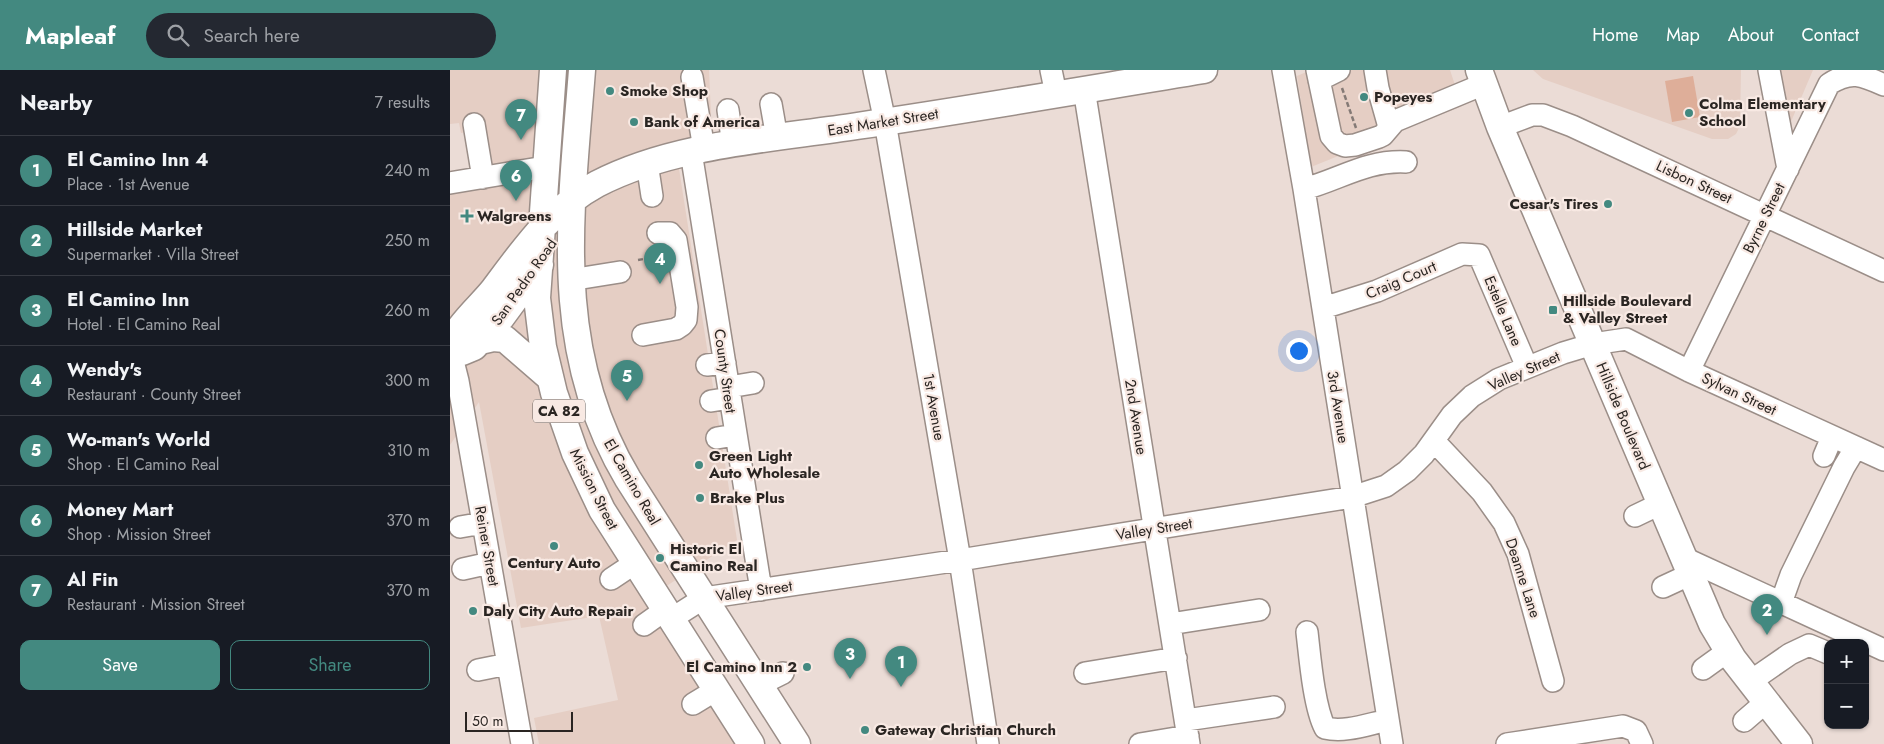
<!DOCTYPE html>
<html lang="en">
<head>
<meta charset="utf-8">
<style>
	:root { --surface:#171b24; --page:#242831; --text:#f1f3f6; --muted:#9ea1a6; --line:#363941; --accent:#438980 }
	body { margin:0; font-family:Jost,sans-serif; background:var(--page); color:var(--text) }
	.controls { position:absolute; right:15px; bottom:15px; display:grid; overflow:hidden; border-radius:10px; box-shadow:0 1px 4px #0004 }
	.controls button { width:45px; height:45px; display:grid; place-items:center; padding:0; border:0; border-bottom:1px solid var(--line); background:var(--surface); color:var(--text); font:25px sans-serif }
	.scale { position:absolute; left:15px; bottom:12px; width:108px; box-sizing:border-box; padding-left:5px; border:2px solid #2a2522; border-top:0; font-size:14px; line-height:18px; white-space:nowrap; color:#2a2522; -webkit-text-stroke:4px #f8e9e3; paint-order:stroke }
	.you { position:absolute; left:848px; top:280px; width:18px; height:18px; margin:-12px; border:4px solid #fff; border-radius:50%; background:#1a73e8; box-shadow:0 0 0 8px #1a73e833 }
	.badge { display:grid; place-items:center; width:32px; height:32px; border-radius:50%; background:var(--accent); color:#fff; font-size:16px; font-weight:700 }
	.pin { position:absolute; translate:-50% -41px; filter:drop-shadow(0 1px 2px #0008) }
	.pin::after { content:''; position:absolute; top:26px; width:18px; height:15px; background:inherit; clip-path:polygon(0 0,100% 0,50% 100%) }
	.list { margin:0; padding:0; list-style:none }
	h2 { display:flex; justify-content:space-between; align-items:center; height:65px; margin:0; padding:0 20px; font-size:21px }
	h2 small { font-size:16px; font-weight:400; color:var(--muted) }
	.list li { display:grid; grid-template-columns:32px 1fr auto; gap:15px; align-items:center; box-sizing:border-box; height:70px; padding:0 20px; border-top:1px solid var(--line) }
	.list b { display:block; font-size:19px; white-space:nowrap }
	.list p { margin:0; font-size:16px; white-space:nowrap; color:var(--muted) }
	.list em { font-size:16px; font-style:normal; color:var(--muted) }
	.actions { display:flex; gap:10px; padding:15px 20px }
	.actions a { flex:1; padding:11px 0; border:1px solid var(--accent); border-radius:10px; text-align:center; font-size:18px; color:var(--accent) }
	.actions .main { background:var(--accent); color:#fff }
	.icon { flex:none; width:28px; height:28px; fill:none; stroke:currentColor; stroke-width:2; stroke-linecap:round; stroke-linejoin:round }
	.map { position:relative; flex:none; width:1434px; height:674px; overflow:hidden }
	header { display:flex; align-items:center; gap:30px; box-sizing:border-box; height:70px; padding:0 25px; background:var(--accent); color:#fff }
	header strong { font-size:24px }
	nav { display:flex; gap:28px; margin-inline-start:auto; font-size:18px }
	.search { width:350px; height:45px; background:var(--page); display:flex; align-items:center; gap:12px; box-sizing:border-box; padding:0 18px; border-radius:28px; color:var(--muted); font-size:19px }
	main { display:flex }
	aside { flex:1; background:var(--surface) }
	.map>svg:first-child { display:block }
	.built { fill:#e5cec4 }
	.green { fill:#deae99 }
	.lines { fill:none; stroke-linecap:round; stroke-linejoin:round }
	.minor-casing { stroke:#9b8e88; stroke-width:24 }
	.major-casing { stroke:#9b8e88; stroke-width:29 }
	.path { stroke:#847a76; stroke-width:2.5; stroke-dasharray:5 2.5; stroke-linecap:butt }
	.minor { stroke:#fff; stroke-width:21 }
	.major { stroke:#fff; stroke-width:26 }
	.poi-dot { fill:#438980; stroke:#f8e9e3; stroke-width:2 }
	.labels { text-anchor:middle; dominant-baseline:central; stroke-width:4.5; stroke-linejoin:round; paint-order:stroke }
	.shield { fill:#f8e9e3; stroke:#68605c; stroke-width:1 }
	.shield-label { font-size:14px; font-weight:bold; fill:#2a2522 }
	.poi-label { font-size:15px; font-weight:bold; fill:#2a2522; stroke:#f8e9e3; text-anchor:start }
	.street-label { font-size:15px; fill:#2a2522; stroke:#f8e9e3 }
</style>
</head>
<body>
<header>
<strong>Mapleaf</strong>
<div class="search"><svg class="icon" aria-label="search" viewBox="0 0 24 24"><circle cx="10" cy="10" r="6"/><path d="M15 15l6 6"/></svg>Search here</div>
<nav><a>Home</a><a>Map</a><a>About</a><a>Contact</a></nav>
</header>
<main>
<aside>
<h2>Nearby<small>7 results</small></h2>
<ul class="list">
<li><span class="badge">1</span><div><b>El Camino Inn 4</b><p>Place · 1st Avenue</p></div><em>240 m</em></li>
<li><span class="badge">2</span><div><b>Hillside Market</b><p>Supermarket · Villa Street</p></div><em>250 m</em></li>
<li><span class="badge">3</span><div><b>El Camino Inn</b><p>Hotel · El Camino Real</p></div><em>260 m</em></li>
<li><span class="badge">4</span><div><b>Wendy's</b><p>Restaurant · County Street</p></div><em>300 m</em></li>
<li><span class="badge">5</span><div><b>Wo-man's World</b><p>Shop · El Camino Real</p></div><em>310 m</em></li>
<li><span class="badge">6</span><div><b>Money Mart</b><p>Shop · Mission Street</p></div><em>370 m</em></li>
<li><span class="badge">7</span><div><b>Al Fin</b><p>Restaurant · Mission Street</p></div><em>370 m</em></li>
</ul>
<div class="actions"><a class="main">Save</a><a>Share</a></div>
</aside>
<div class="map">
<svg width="1434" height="674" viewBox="0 0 1434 674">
	<rect width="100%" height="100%" fill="#ebdcd6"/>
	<path class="built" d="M0,0h259l3,67 -37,6 62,397 -92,60 91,144h-197l-5,-26 84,-18 -19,-84 -78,12 -42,-226 -29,43v-257l37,-6 -15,-51 -11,2 -2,-10 -9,1z
		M861,0h139l12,36 -151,61 -14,-91z
		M1083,0h208l-1,56 -4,8 -8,5h-16l-169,-60z
		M1329,0h34l-23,54z"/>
	<path class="green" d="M1243,6l7,41 -28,5 -7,-41z"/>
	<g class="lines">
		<g class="minor-casing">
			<path id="minor" d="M424,0l11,52 75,438 28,184
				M601,0l5,24
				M833,0l21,119 88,555
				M867,0l14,66 6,7 8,3 10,-1 24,-8 4,-2 12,-14 89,-37
				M925,0l3,18 11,39
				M1319,0l19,99
				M242,7l12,72
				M869,10l20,-10
				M634,19l105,655
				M321,34l6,34
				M278,40l5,35
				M24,54l9,54
				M1050,57l32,-12h11l29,11 312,145
				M241,82l70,438
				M197,93l5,33
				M0,113l95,-16
				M854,119c37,-10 62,-29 102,-27
				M120,210l50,-8
				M873,238l54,-17 85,-37 17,1 48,112
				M193,265l33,-6 6,-4 4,-5 1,-13 -11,-67 -6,-7h-12
				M0,279l8,32 64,363
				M257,295l18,-2
				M1239,301l140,-287c22,-14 33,-9 55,1
				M279,317l24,-4
				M261,331l19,-3
				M267,368l18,-3
				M984,371l48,51 22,31 14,31 35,127
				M1374,386l8,-19
				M1185,446l25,-12
				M10,457l23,-4
				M1234,488l200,92
				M13,499l27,-6
				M161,509l24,-16
				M1213,517l28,-13
				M1331,533l10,-28 53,-108 12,-20
				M221,549l33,-21 256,-38 392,-63 34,-11 21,-15 17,-17 28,-39 20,-19 27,-17 64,-26 30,-9 33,-5 63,32 195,89
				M720,554l89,-14
				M194,555l21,-15
				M857,562c3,26 7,75 18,96 20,5 43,-4 63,-8
				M1253,599l25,-18
				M28,600l30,-6
				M635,603l91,-15
				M1301,611l39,-27 19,-9 19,8
				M309,615l24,-12
				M243,634l23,-14
				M736,650l88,-13
				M1294,651l22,-19
				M690,674l48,-8
				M1057,674l116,-18 13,5 6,13"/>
		</g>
		<g class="major-casing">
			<path id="major" d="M103,0l-16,228 6,49 11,46 21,60 27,57 149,234
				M132,0c-11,143 -32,279 46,409l169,265
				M1029,0l21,57 212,497 21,35 66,85
				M30,271l13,-3 12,1 45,39
				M0,279l12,3 12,-5 27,-29 39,-53
				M0,280c3,-22 30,-43 44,-61 29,-39 58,-81 103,-105 77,-40 175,-45 260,-58 116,-17 231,-37 347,-56"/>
		</g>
		<path class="path" d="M892,18l14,40
			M188,190l23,-4"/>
		<use href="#minor" class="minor"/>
		<use href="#major" class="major"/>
	</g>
	<g class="poi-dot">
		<circle cx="160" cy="21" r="5"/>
		<circle cx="914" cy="27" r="5"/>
		<circle cx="1239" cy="43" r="5"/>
		<circle cx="184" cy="52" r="5"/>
		<circle cx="1158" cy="134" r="5"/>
		<path d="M14.5 138.5h5v5h5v5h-5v5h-5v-5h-5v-5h5z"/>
		<rect x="1098" y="235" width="10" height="10" rx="2.5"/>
		<circle cx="249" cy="395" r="5"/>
		<circle cx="250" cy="428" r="5"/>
		<circle cx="104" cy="476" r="5"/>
		<circle cx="210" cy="488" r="5"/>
		<circle cx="23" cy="541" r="5"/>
		<circle cx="357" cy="597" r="5"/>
		<circle cx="415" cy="660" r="5"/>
	</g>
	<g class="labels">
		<rect class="shield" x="83" y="329.5" width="52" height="23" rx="4"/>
		<g class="shield-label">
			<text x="109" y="341">CA 82</text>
		</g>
		<g class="poi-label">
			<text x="170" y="21">Smoke Shop</text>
			<text x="924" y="27">Popeyes</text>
			<text x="1249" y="34">Colma Elementary<tspan x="1249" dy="17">School</tspan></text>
			<text x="194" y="52">Bank of America</text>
			<text x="1148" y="134" text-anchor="end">Cesar's Tires</text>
			<text x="27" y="146">Walgreens</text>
			<text x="1113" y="231">Hillside Boulevard<tspan x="1113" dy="17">&amp; Valley Street</tspan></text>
			<text x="259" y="386">Green Light<tspan x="259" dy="17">Auto Wholesale</tspan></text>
			<text x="260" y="428">Brake Plus</text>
			<text x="220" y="479">Historic El<tspan x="220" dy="17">Camino Real</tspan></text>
			<text x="104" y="493" text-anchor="middle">Century Auto</text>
			<text x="33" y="541">Daly City Auto Repair</text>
			<text x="347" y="597" text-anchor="end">El Camino Inn 2</text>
			<text x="425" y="660">Gateway Christian Church</text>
		</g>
		<g class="street-label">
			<text transform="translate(433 52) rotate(-9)">East Market Street</text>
			<text transform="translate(1244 112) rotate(25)">Lisbon Street</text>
			<text transform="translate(1314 148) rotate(-64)">Byrne Street</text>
			<text transform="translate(951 210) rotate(-23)">Craig Court</text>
			<text transform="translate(74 212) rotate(-55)">San Pedro Road</text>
			<text transform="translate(1053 241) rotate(67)">Estelle Lane</text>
			<text transform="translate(275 301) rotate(82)">County Street</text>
			<text transform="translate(1074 301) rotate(-24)">Valley Street</text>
			<text transform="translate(1289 324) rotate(25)">Sylvan Street</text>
			<text transform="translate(484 337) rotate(80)">1st Avenue</text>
			<text transform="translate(888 337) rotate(81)">3rd Avenue</text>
			<text transform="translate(1173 346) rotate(67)">Hillside Boulevard</text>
			<text transform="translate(686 347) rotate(81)">2nd Avenue</text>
			<text transform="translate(182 412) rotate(60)">El Camino Real</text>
			<text transform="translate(144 419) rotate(63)">Mission Street</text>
			<text transform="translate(704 459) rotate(-9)">Valley Street</text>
			<text transform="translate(37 476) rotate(80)">Reiner Street</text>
			<text transform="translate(1073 508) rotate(72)">Deanne Lane</text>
			<text transform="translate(304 521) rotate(-8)">Valley Street</text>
		</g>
	</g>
</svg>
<div class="controls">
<button>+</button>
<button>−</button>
</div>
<div class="scale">50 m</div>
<div class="you"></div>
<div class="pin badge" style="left:451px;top:617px">1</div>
<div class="pin badge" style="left:1317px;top:565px">2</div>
<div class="pin badge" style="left:400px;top:609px">3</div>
<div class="pin badge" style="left:210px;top:214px">4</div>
<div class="pin badge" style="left:177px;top:331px">5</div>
<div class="pin badge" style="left:66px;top:131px">6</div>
<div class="pin badge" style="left:71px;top:70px">7</div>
</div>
</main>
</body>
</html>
